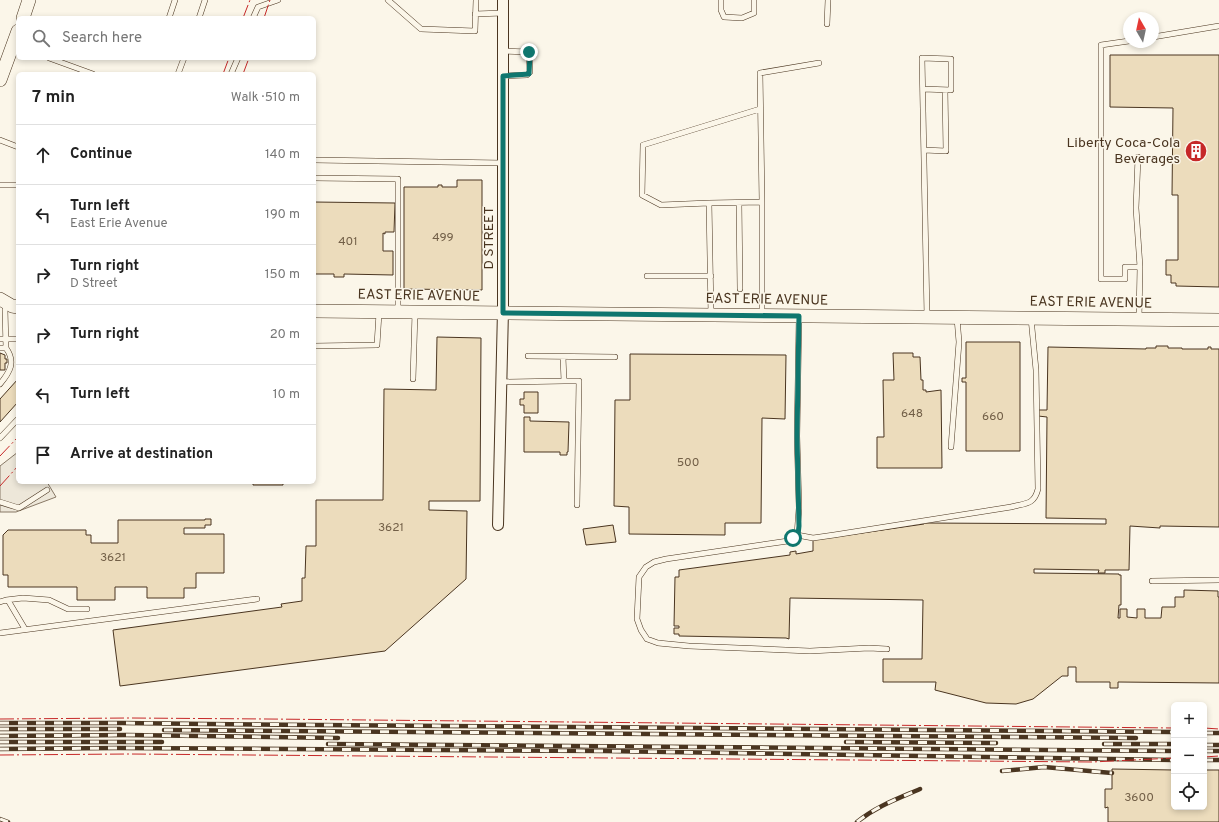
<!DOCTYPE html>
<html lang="en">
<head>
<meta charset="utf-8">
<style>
	:root { --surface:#fff; --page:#f6f6f6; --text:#222; --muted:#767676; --line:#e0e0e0 }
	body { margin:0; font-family:Overpass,sans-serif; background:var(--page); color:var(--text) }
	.controls { position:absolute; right:12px; bottom:12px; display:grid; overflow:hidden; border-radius:6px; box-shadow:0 2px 6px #0003 }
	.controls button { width:36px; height:36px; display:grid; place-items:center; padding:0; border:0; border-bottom:1px solid var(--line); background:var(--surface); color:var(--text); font:20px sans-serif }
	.compass { position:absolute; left:1123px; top:12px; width:36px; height:36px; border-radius:50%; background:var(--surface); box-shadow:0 2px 6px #0003; rotate:351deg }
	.stop { position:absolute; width:12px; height:12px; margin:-9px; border:3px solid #0f766e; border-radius:50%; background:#fff }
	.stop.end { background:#0f766e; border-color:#fff; box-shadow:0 1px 4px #0008 }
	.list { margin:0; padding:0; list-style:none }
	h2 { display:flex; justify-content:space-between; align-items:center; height:52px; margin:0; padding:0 16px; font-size:17px }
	h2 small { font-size:13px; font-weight:400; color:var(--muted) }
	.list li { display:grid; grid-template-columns:26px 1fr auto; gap:12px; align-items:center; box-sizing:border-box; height:60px; padding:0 16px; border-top:1px solid var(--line) }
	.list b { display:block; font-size:15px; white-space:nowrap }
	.list p { margin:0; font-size:13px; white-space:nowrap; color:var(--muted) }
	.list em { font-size:13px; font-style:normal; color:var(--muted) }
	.icon { flex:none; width:22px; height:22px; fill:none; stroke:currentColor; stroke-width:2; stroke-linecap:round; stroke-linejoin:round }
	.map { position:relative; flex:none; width:1219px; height:822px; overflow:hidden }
	.search { position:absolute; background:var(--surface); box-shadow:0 2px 6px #0003; left:16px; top:16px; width:300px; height:44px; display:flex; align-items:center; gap:10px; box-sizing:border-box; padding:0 14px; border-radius:6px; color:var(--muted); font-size:15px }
	.panel { position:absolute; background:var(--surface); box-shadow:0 2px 6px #0003; left:16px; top:72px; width:300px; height:412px; border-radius:6px }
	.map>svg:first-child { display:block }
	.parking { fill:#ede7d9; stroke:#887966 }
	.building { fill:#ecdcbc; stroke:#4a3520 }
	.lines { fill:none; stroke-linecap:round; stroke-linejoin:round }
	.lane-casing { stroke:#4a3520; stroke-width:6 }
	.street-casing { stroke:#4a3520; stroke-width:12 }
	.secondary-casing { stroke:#4a3520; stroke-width:14 }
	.lane { stroke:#fbf6e9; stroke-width:5 }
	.street { stroke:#fbf6e9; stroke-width:10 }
	.secondary { stroke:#fbf6e9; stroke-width:13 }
	.rail-casing { stroke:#4a3520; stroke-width:4.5 }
	.rail { stroke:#fbf6e9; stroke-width:3; stroke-dasharray:9; stroke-linecap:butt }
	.power { stroke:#c62828; stroke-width:1; stroke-dasharray:14 3 2 3; stroke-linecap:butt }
	.route { stroke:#0f766e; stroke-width:5 }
	.labels { text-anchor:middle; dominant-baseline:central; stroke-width:3; stroke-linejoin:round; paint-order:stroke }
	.number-label { font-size:12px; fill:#725f47 }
	.poi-label { font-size:14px; fill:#4a3520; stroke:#fbf6e9; text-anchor:end }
	.street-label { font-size:14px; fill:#4a3520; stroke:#fbf6e9 }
</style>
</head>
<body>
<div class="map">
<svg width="1219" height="822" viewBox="0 0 1219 822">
	<rect width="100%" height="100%" fill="#fbf6e9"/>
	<path class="parking" d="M18,452v30h29l9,15 -40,15h-16v-46z"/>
	<path class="building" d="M1110,55h109v232l-43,-1v-3h-5v-8h-5v-15h12v-65h-6l1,-87 -63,-1z
		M457,180h25v110l-78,-1v-102h34v-2h4v2h15z
		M314,202l81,1 -1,29h-9v2l-2,-1v18h10v24l-49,-1v3h-10v-3h-20z
		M437,337l44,1 -1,163h-51v9l38,1 -1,68 -81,72 -265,35 -7,-56 169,-23 -1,-3 21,-3v-23h3l1,-32h10v-46h67l1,-111 52,1z
		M966,342h54v109h-54v-69h-4v-4h4z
		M1156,346h12v2h14v1h26v-2h3v2h8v178l-59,-1v2l-30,-2 -1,44h-24v3h-7l1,-3 -65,-1v4l85,1v1h2v30h-2l-1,13h2v-9h7v8l10,1v-9h8v9h16l1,-11h13v-10h9v-7l34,1v6h1v86l-101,-1v6h-8v-6h-34v-15h-8v9h-6l-29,23 -17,5 -30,-1 -51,-13 1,-8h-53v-23h39l1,-59 -133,-2 -1,41 -3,-1 -107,-2v-2h-5v-6h5v-2h-5l1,-49h4v-7l111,-15v-3l6,-1v3l17,-3v-11l111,-16v-1l182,1v-5l-60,-1 1,-101 -9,-1v-6h9l1,-63 98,2v-1h10z
		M0,353l5,2v4h2v4h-2v7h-5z
		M893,353h20v4h7l1,23h2v10h3v2l15,-2 1,78h-65v-31h7l-1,-57h11z
		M630,354l156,1 -1,64 -23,-1 -1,105h-36v12l-96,-1v-27l-15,-1 1,-106h15z
		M18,379v23l-18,20v-23z
		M524,392h14v21h-14v-8h-4v-6h4z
		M524,417h6v4l39,1 -1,30h-1v3h-7v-3h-36z
		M253,482h30v3h-30z
		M205,519h6v6h-6v3h-21v6h40v39h-28v15h-12v10h-37v-11h-32v13h-38v-13h-69v-12h-5v-40l5,-5h78v5h5v8h27v-23h87z
		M613,525l3,17 -30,3 -3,-16z
		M1112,769l62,1v37h30v-37h15v52h-111v-15l-3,1v-19h7z"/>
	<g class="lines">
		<g class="lane-casing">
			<path id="lane" d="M388,0l33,29 54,2 1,-31
				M721,0v10l3,7 18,1 12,-5v-13
				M475,14l28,-1
				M169,18l6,-18
				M199,18l6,-18
				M253,18l5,-11 20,-7
				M827,24l1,-24
				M1153,37l66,-11
				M1129,41l-28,4v234h24v-12h15l-1,51
				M503,51l26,1 1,20 -3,3 -24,1
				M49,58l44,16
				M178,74l6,-16
				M231,74l7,-16
				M923,89l28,1v-31l-29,-1 5,258
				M0,140l18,7
				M924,150l22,1 -1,-61
				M1138,157l-2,51 4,59
				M314,160l189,3
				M314,178l84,1v132
				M0,185h18
				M762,202l-2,-129 59,-10
				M709,203l-48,2 -19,-10 1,-50 117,-36
				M739,203l1,86
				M647,276h64
				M711,314l-2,-111 53,-1v112
				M799,317l-2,119 2,72 -2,27 -9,6 -122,18 -12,3 -8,5 -7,10 -2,42 4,11 6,9 11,4 31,3 121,5 59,-3 18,1
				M0,339h18
				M314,346l63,-1 2,-32
				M0,348h6l-1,-39
				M528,356l87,1
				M413,379l2,-67
				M564,381h15l-2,124
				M501,382l63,-1 -1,-24
				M0,384c10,-12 16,-22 6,-36
				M0,438l18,-19
				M951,447l8,-105 -2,-24
				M0,502l19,6 28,-18
				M797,535l16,3 21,-3 177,-28c15,-4 23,-2 27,-18l-2,-119 -5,-52
				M1152,581l67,-1
				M6,600l17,-2 26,2 19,9h19
				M0,602l6,-2 3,2 16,27
				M0,633l257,-34"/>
		</g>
		<g class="street-casing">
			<path id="street" d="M498,525l5,-215v-310"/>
		</g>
		<g class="secondary-casing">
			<path id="secondary" d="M23,18l6,-18
				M0,80l18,-49
				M0,299l12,7 6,1
				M314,311l905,9"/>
		</g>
		<use href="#lane" class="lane"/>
		<use href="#street" class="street"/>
		<use href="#secondary" class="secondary"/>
		<g class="rail-casing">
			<path id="rail" d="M0,723h122l85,1 967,8
				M0,729h120
				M164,730l972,8
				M1204,733h15
				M0,736l127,-1 211,3
				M0,742h162
				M846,742l150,1
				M328,744l846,7
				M1104,744h70
				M1204,745h15
				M0,749l117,-1 487,3 570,9
				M1204,751h15
				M1204,760h15
				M1002,771l42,-4 68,6
				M0,819l8,3
				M857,822c20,-16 40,-23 63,-33"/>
		</g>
		<use href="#rail" class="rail"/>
		<path class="power" d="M243,18l7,-18
			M264,18l6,-18
			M223,74l6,-16
			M243,74l6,-16
			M0,456l18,-19
			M0,486l18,-20
			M0,719l130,-1 137,1 907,9
			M1204,728l15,1
			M0,755l130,-1 962,8 82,-4
			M1204,757l15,-1"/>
	</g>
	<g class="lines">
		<path class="route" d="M529,52l1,2 -1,20 -26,2v237l296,3 -2,120 2,90 -1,9 -5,3"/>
	</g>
	<defs>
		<g id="building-disc" transform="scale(1.15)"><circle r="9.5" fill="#c62828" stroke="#fbf6e9"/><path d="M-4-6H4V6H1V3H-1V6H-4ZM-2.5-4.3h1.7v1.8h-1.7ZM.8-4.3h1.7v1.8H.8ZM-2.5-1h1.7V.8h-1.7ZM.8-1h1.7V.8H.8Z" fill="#fff"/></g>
	</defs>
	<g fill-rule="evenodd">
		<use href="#building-disc" x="1196" y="151"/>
	</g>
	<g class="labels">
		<g class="number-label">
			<text x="443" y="238">499</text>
			<text x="348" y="242">401</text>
			<text x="912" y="414">648</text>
			<text x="993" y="417">660</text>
			<text x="688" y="463">500</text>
			<text x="391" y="528">3621</text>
			<text x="113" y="558">3621</text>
			<text x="1139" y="798">3600</text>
		</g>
		<g class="poi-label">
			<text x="1180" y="143">Liberty Coca-Cola<tspan x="1180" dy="16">Beverages</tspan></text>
		</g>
		<g class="street-label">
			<text transform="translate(489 238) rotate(-90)">D STREET</text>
			<text transform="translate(419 296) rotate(1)">EAST ERIE AVENUE</text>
			<text transform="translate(767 300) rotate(1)">EAST ERIE AVENUE</text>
			<text transform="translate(1091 303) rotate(1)">EAST ERIE AVENUE</text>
		</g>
	</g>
</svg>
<div class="controls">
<button>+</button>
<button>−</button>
<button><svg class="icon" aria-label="locate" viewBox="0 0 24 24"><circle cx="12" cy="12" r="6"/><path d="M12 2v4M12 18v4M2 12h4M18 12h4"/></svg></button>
</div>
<svg class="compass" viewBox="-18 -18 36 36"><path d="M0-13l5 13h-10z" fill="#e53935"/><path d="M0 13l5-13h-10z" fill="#767676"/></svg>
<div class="stop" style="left:793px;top:538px"></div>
<div class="stop end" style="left:529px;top:52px"></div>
<div class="search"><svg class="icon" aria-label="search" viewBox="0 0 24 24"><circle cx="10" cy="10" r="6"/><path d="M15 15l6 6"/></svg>Search here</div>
<section class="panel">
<h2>7 min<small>Walk · 510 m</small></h2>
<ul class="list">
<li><svg class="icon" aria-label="ahead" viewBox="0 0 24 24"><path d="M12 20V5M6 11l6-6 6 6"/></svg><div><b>Continue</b></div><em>140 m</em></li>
<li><svg class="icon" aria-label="left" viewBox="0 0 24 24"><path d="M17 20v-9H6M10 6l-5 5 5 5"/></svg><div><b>Turn left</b><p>East Erie Avenue</p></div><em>190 m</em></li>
<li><svg class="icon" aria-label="right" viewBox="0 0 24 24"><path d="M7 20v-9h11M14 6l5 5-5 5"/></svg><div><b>Turn right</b><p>D Street</p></div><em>150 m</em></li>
<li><svg class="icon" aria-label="right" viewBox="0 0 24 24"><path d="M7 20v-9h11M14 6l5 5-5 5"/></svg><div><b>Turn right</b></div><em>20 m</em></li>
<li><svg class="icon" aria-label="left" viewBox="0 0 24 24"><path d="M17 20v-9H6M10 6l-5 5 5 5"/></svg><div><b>Turn left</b></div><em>10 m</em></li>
<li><svg class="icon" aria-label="arrive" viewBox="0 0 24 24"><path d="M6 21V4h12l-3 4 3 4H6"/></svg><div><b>Arrive at destination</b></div></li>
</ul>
</section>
</div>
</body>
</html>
